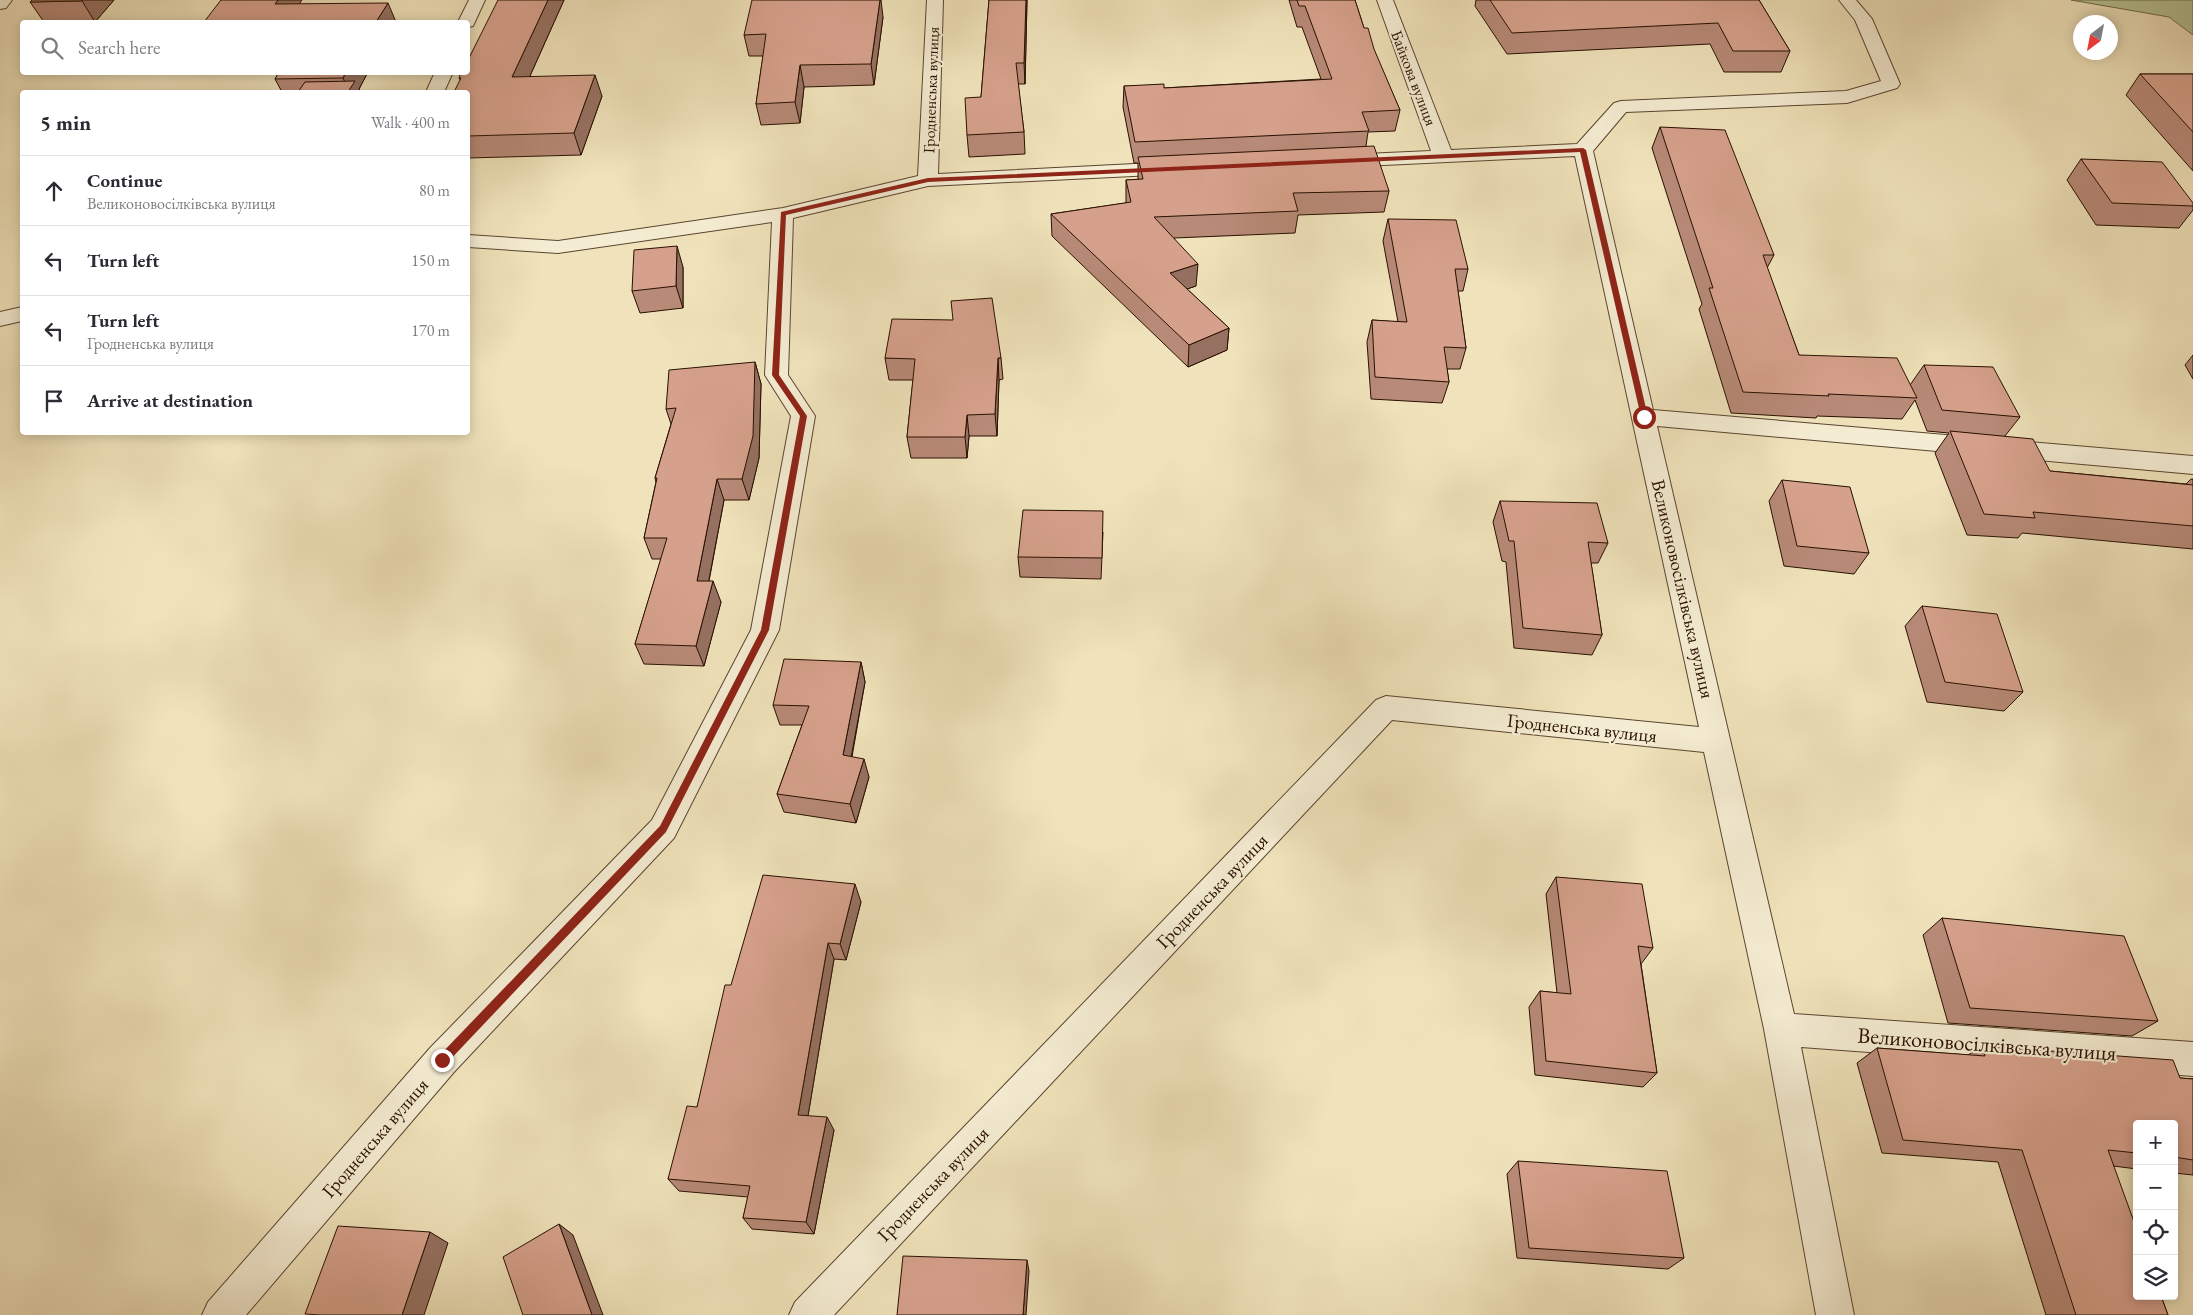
<!DOCTYPE html>
<html lang="en">
<head>
<meta charset="utf-8">
<style>
	:root { --surface:#fff; --page:#f7f7f7; --text:#2b2b33; --muted:#7c7c81; --line:#e1e1e2 }
	body { margin:0; font-family:"EB Garamond",serif; background:var(--page); color:var(--text) }
	.controls { position:absolute; right:15px; bottom:15px; display:grid; overflow:hidden; border-radius:5px; box-shadow:0 2px 12px #0003 }
	.controls button { width:45px; height:45px; display:grid; place-items:center; padding:0; border:0; border-bottom:1px solid var(--line); background:var(--surface); color:var(--text); font:25px sans-serif }
	.compass { position:absolute; left:2073px; top:15px; width:45px; height:45px; border-radius:50%; background:var(--surface); box-shadow:0 2px 12px #0003; rotate:212deg }
	.stop { position:absolute; width:15px; height:15px; margin:-11px; border:4px solid #8f2418; border-radius:50%; background:#fff }
	.stop.end { background:#8f2418; border-color:#fff; box-shadow:0 1px 5px #0008 }
	.list { margin:0; padding:0; list-style:none }
	h2 { display:flex; justify-content:space-between; align-items:center; height:65px; margin:0; padding:0 20px; font-size:21px }
	h2 small { font-size:16px; font-weight:400; color:var(--muted) }
	.list li { display:grid; grid-template-columns:32px 1fr auto; gap:15px; align-items:center; box-sizing:border-box; height:70px; padding:0 20px; border-top:1px solid var(--line) }
	.list b { display:block; font-size:19px; white-space:nowrap }
	.list p { margin:0; font-size:16px; white-space:nowrap; color:var(--muted) }
	.list em { font-size:16px; font-style:normal; color:var(--muted) }
	.icon { flex:none; width:28px; height:28px; fill:none; stroke:currentColor; stroke-width:2; stroke-linecap:round; stroke-linejoin:round }
	.map { position:relative; flex:none; width:2193px; height:1315px; overflow:hidden }
	.search { position:absolute; background:var(--surface); box-shadow:0 2px 12px #0003; left:20px; top:20px; width:450px; height:55px; display:flex; align-items:center; gap:12px; box-sizing:border-box; padding:0 18px; border-radius:5px; color:var(--muted); font-size:19px }
	.panel { position:absolute; background:var(--surface); box-shadow:0 2px 12px #0003; left:20px; top:90px; width:450px; height:345px; border-radius:5px }
	.map>svg:first-child { display:block }
	.green { fill:#b6c493; stroke:#6f6a4a }
	.lines { fill:none; stroke-linecap:round; stroke-linejoin:round }
	.minor-casing { stroke:#5a452f; stroke-width:2 }
	.minor { fill:#f5edd3; fill-rule:evenodd }
	.wall { fill:#b88a78; stroke:#281000 }
	.shaded-wall { fill:#967162; stroke:#281000 }
	.building { fill:#d6a18c; stroke:#281000 }
	.route { fill:#8f2418 }
	.labels { text-anchor:middle; dominant-baseline:central; stroke-width:4.5; stroke-linejoin:round; paint-order:stroke }
	.far-street-label { font-size:16px; fill:#281000; stroke:#f5edd3 }
	.street-label { font-size:19px; fill:#281000; stroke:#f5edd3 }
	.near-street-label { font-size:22px; fill:#281000; stroke:#f5edd3 }
</style>
</head>
<body>
<div class="map">
<svg width="2193" height="1315" viewBox="0 0 2193 1315">
	<rect width="100%" height="100%" fill="#f0e3bb"/>
	<filter id="stains"><feTurbulence type="fractalNoise" baseFrequency=".004" numOctaves="4"/><feColorMatrix values="0 0 0 0 .2 0 0 0 0 .09 0 0 0 0 .02 0 0 0 .5 -.17"/></filter>
	<radialGradient id="worn" r=".72"><stop offset=".6" stop-color="#630" stop-opacity="0"/><stop offset="1" stop-color="#630" stop-opacity=".3"/></radialGradient>
	<path class="green" d="M2071,0h122v35l-24,-18z"/>
	<g class="lines">
		<g class="minor-casing">
			<path id="minor" d="M0,0h12l-6,8 -6,1z
				M469,0h16l-12,26 -5,1v-5h-10z
				M927,0h16l-5,174 236,-12 7,2 3,4 -3,4 -7,2 -246,12 -135,32 -5,157 27,41 -36,214 -105,208 -220,234 -208,243h-44l6,-13 222,-254 222,-228 99,-190 40,-214 -26,-41 7,-153 -214,31 -90,-6v-12l90,6 225,-33 135,-32z
				M1377,0h16l58,150 126,-6 37,-41 7,-2 225,-10 35,-10 -26,-61 -16,-20h17l16,19 28,65 -3,4 -50,15 -221,9 -33,39 60,259 540,46v18l-536,-48 137,588 399,28v34l-392,-29 53,268h-38l-52,-286 -60,-277 -312,-32 -558,595h-45l6,-13 581,-602 10,-4 313,31 -124,-571 -233,11 -7,-2 -3,-4 3,-4 7,-2 89,-4z
				M435,72h18l-9,20h-18z
				M22,307v14l-22,5v-14z"/>
		</g>
		<use href="#minor" class="minor"/>
	</g>
	<path class="wall" d="M114,0l-19,22h-51l-14,-20z
		M564,0l-34,76 72,20 -21,59 -113,3v-66l-9,-14z
		M989,0h38l-2,84h-7l6,48 1,22 -56,3 -2,-22 14,-38z
		M1289,0h66l9,28 36,82 -5,21 -27,1 -2,14 23,45 -5,21 -86,3 -3,18 -121,5 22,48 -9,3 42,39 -2,22 -39,17 -136,-131 -1,-22 75,-11v-23h12v-17h-4l-11,-56 1,-21 40,2 157,-9 -19,-52h-5z
		M1476,0h283l31,51 -9,21h-57l-14,-28 -203,10 -32,-48z
		M883,17l-9,68 -70,2 -4,36 -39,2 -5,-21 7,-48h-14l-5,-21z
		M192,72h176l-9,17 1,3h-78l-7,-13 4,-6 -86,1z
		M2140,74h53v97l-67,-76z
		M1660,127l114,128 -7,13 32,87 111,30 14,-20 96,52 -15,19 45,35 136,13 5,-5h2v70l-171,-16 -4,5 -51,-3 -32,-82 14,-20 -22,-2 -12,-31 -13,19 -85,-3 -1,2 -85,-5 -32,-104 3,-5 -50,-156z
		M2081,159l112,44v7l-14,18 -83,-3 -29,-45z
		M1388,219l80,50 -5,22h-5l8,57 -6,21h-13l2,13 -7,21 -71,-4 -4,-57 5,-22 26,2 -15,-81z
		M683,267v41l-43,5 -8,-22z
		M2193,355v24l-8,-14z
		M885,358h116l2,21 -4,1 -2,56h-28l-2,22h-56l-4,-21 6,-57h-24z
		M755,362l6,22 -2,74 -10,42h-25l-15,81 12,21 -17,64 -60,-2 -9,-20 26,-85h-9l-8,-21 12,-56 -1,-4 16,-54 -5,-15z
		M1782,480l87,73 -15,21 -70,-8 -15,-65z
		M1500,501l108,42 -10,20h-7l11,72 -10,20 -78,-7 -8,-86 -4,-1 -9,-39z
		M1103,532l-2,47 -81,-2 -2,-20z
		M1922,606l101,86 -19,19 -77,-9 -22,-76z
		M861,662l4,20 -13,75 17,20 -13,46 -72,-11 -7,-18 25,-69h-22l-7,-20z
		M1556,877l97,71 -12,16 16,109 -14,14 -108,-12 -6,-68 11,-16 17,2 -11,-99z
		M861,902l-15,58 -12,-1 -26,157 26,14 -20,104 -62,-5 -9,-11 5,-21 -69,-6 -11,-12 29,-72 34,-122z
		M1942,918l216,103 -26,15 -184,-13 -25,-88z
		M1982,1046l198,32 13,1v96l-19,-2v-49h-37v45l-24,-3 55,149h-122l-48,-153 -116,-9 -25,-90 20,-15 91,7z
		M1518,1161l166,97 -16,11 -151,-11 -10,-84z"/>
	<path class="shaded-wall" d="M83,0h31l-19,22 -13,-21z
		M278,0h24l-15,22 -12,-18z
		M548,0h16l-44,98 -8,-21z
		M880,0h1l2,17 -9,68 -3,-21z
		M1026,0h1l-2,84 -1,-21z
		M388,3l8,19h-20z
		M800,65l4,22 -4,36 -5,-21z
		M346,72h22l-9,17 1,3h-12l1,-1 -6,-13z
		M595,75l7,21 -21,59 -7,-22z
		M677,246l6,21v41l-7,-22z
		M1198,264l-2,22 -27,9 1,-22z
		M1229,328l-2,22 -39,17 1,-22z
		M998,358l1,22 -2,56 -2,-22z
		M755,362l6,22 -2,74 -10,42 -7,-21z
		M967,415l2,21 -2,22 -2,-21z
		M717,479l7,21 -19,101 -8,-20z
		M713,581l8,21 -17,64 -8,-20z
		M861,662l4,20 -17,92 -5,-19z
		M864,759l5,18 -13,46 -6,-19z
		M855,884l6,18 -15,58 -6,-16z
		M828,943l6,16 -28,169 -8,-13z
		M827,1117l7,13 -20,104 -8,-12z
		M559,1224l14,11 30,80h-11z
		M430,1232l18,11 -24,72h-22z
		M1027,1260l2,11 -3,44h-3z"/>
	<path class="building" d="M32,0h51l-1,1 -52,1z
		M221,0h57l-3,4 113,-1 -12,19h-172z
		M498,0h50l-36,77 83,-2 -21,58 -106,3v-44h-14l7,-14h-2l2,-6h7v-12z
		M752,0h128l-9,64 -71,1 -5,37 -39,2 10,-70 -22,1z
		M989,0h37l-2,63h-8l8,69 -57,3 -2,-37 16,-1z
		M1297,0h58l9,28h4l6,21 26,61 -38,2 7,19 -234,11 -11,-56 40,-2v4l168,-9 -27,-73h-6z
		M1490,0h269l31,51h-57l-15,-28 -206,10z
		M279,72h67l-3,6 -68,1z
		M2140,74h53v58z
		M355,81l-7,11h-50l7,-10z
		M1660,127l65,3 49,125h-11l36,100 98,3 20,40 -89,-4 1,2 -86,-4 -34,-104h4z
		M1374,146l15,45 -96,2 5,18 -144,6 44,47 -28,9 59,55 -40,17 -138,-131 80,-12 -5,-22 17,-1 -5,-22z
		M2081,159l81,3 31,41v3l-81,-3z
		M1388,219l68,1 12,49h-13l11,79 -22,-1 5,35 -74,-5 -3,-57 35,2z
		M677,246l-1,40 -44,5 2,-41z
		M992,298l9,60h-3l-3,56 -28,1 -2,22h-58l8,-78 -30,-1 7,-39 61,1 -2,-19z
		M755,362l-2,74 -11,43h-25l-20,102h16l-17,65 -61,-2 32,-106h-23l13,-60h-2l21,-70 -10,1 3,-39z
		M1924,365l69,2 27,50 -78,-7z
		M1950,431l83,8 17,32 143,14v41l-160,-14 2,6 -51,-4z
		M1782,480l68,7 19,66 -72,-7z
		M1500,501l97,2 11,40 -20,-1 14,93 -79,-7 -9,-87h-5z
		M1023,510l80,1 -1,47 -84,-1z
		M1922,606l75,8 26,78 -78,-10z
		M784,659l77,3 -18,93 21,4 -14,45 -73,-10 32,-88 -36,-1z
		M763,875l92,9 -15,60 -12,-1 -30,172 29,2 -21,105 -63,-4 7,-32 -82,-7 19,-73 10,1 28,-122h6z
		M1556,877l86,7 11,64 -15,-2 19,127 -111,-12 -6,-70 31,3z
		M1942,918l182,18 34,85 -188,-13z
		M1982,1046l191,14 7,18 13,1v81l-19,-3v-33h-37v29l-29,-3 29,80v66h24l7,19h-92l-54,-165 -119,-10 -26,-92 108,8z
		M1518,1161l149,10 17,87 -155,-10z
		M559,1224l33,91h-69l-20,-58z
		M338,1226l92,6 -28,83h-81l-16,-1z
		M903,1256l124,4 -4,55h-126z"/>
	<path class="route" d="M1583,148l3,2 62,267 -4,3 -3,-3 -61,-265 -652,30 -142,33 -7,160 28,41 -38,214 -103,202 -220,232h-8v-7l222,-231 101,-196 39,-214 -28,-41 9,-163 147,-34z"/>
	<g class="labels">
		<g class="far-street-label">
			<text transform="translate(1414 78) rotate(69)">Байкова вулиця</text>
			<text transform="translate(931 90) rotate(-88)">Гродненська вулиця</text>
		</g>
		<g class="street-label">
			<text transform="translate(1683 589) rotate(77)">Великоновосілківська вулиця</text>
			<text transform="translate(1582 728) rotate(6)">Гродненська вулиця</text>
			<text transform="translate(1212 891) rotate(-46)">Гродненська вулиця</text>
			<text transform="translate(375 1138) rotate(-49)">Гродненська вулиця</text>
			<text transform="translate(933 1184) rotate(-46)">Гродненська вулиця</text>
		</g>
		<g class="near-street-label">
			<text transform="translate(1987 1044) rotate(4)">Великоновосілківська вулиця</text>
		</g>
	</g>
	<rect width="100%" height="100%" filter="url(#stains)"/>
	<rect width="100%" height="100%" fill="url(#worn)"/>
</svg>
<div class="controls">
<button>+</button>
<button>−</button>
<button><svg class="icon" aria-label="locate" viewBox="0 0 24 24"><circle cx="12" cy="12" r="6"/><path d="M12 2v4M12 18v4M2 12h4M18 12h4"/></svg></button>
<button><svg class="icon" aria-label="layers" viewBox="0 0 24 24"><path d="M12 4l9 5-9 5-9-5zM3 14l9 5 9-5"/></svg></button>
</div>
<svg class="compass" viewBox="-18 -18 36 36"><path d="M0-13l5 13h-10z" fill="#e53935"/><path d="M0 13l5-13h-10z" fill="#7c7c81"/></svg>
<div class="stop" style="left:1644px;top:417px"></div>
<div class="stop end" style="left:442px;top:1060px"></div>
<div class="search"><svg class="icon" aria-label="search" viewBox="0 0 24 24"><circle cx="10" cy="10" r="6"/><path d="M15 15l6 6"/></svg>Search here</div>
<section class="panel">
<h2>5 min<small>Walk · 400 m</small></h2>
<ul class="list">
<li><svg class="icon" aria-label="ahead" viewBox="0 0 24 24"><path d="M12 20V5M6 11l6-6 6 6"/></svg><div><b>Continue</b><p>Великоновосілківська вулиця</p></div><em>80 m</em></li>
<li><svg class="icon" aria-label="left" viewBox="0 0 24 24"><path d="M17 20v-9H6M10 6l-5 5 5 5"/></svg><div><b>Turn left</b></div><em>150 m</em></li>
<li><svg class="icon" aria-label="left" viewBox="0 0 24 24"><path d="M17 20v-9H6M10 6l-5 5 5 5"/></svg><div><b>Turn left</b><p>Гродненська вулиця</p></div><em>170 m</em></li>
<li><svg class="icon" aria-label="arrive" viewBox="0 0 24 24"><path d="M6 21V4h12l-3 4 3 4H6"/></svg><div><b>Arrive at destination</b></div></li>
</ul>
</section>
</div>
</body>
</html>
